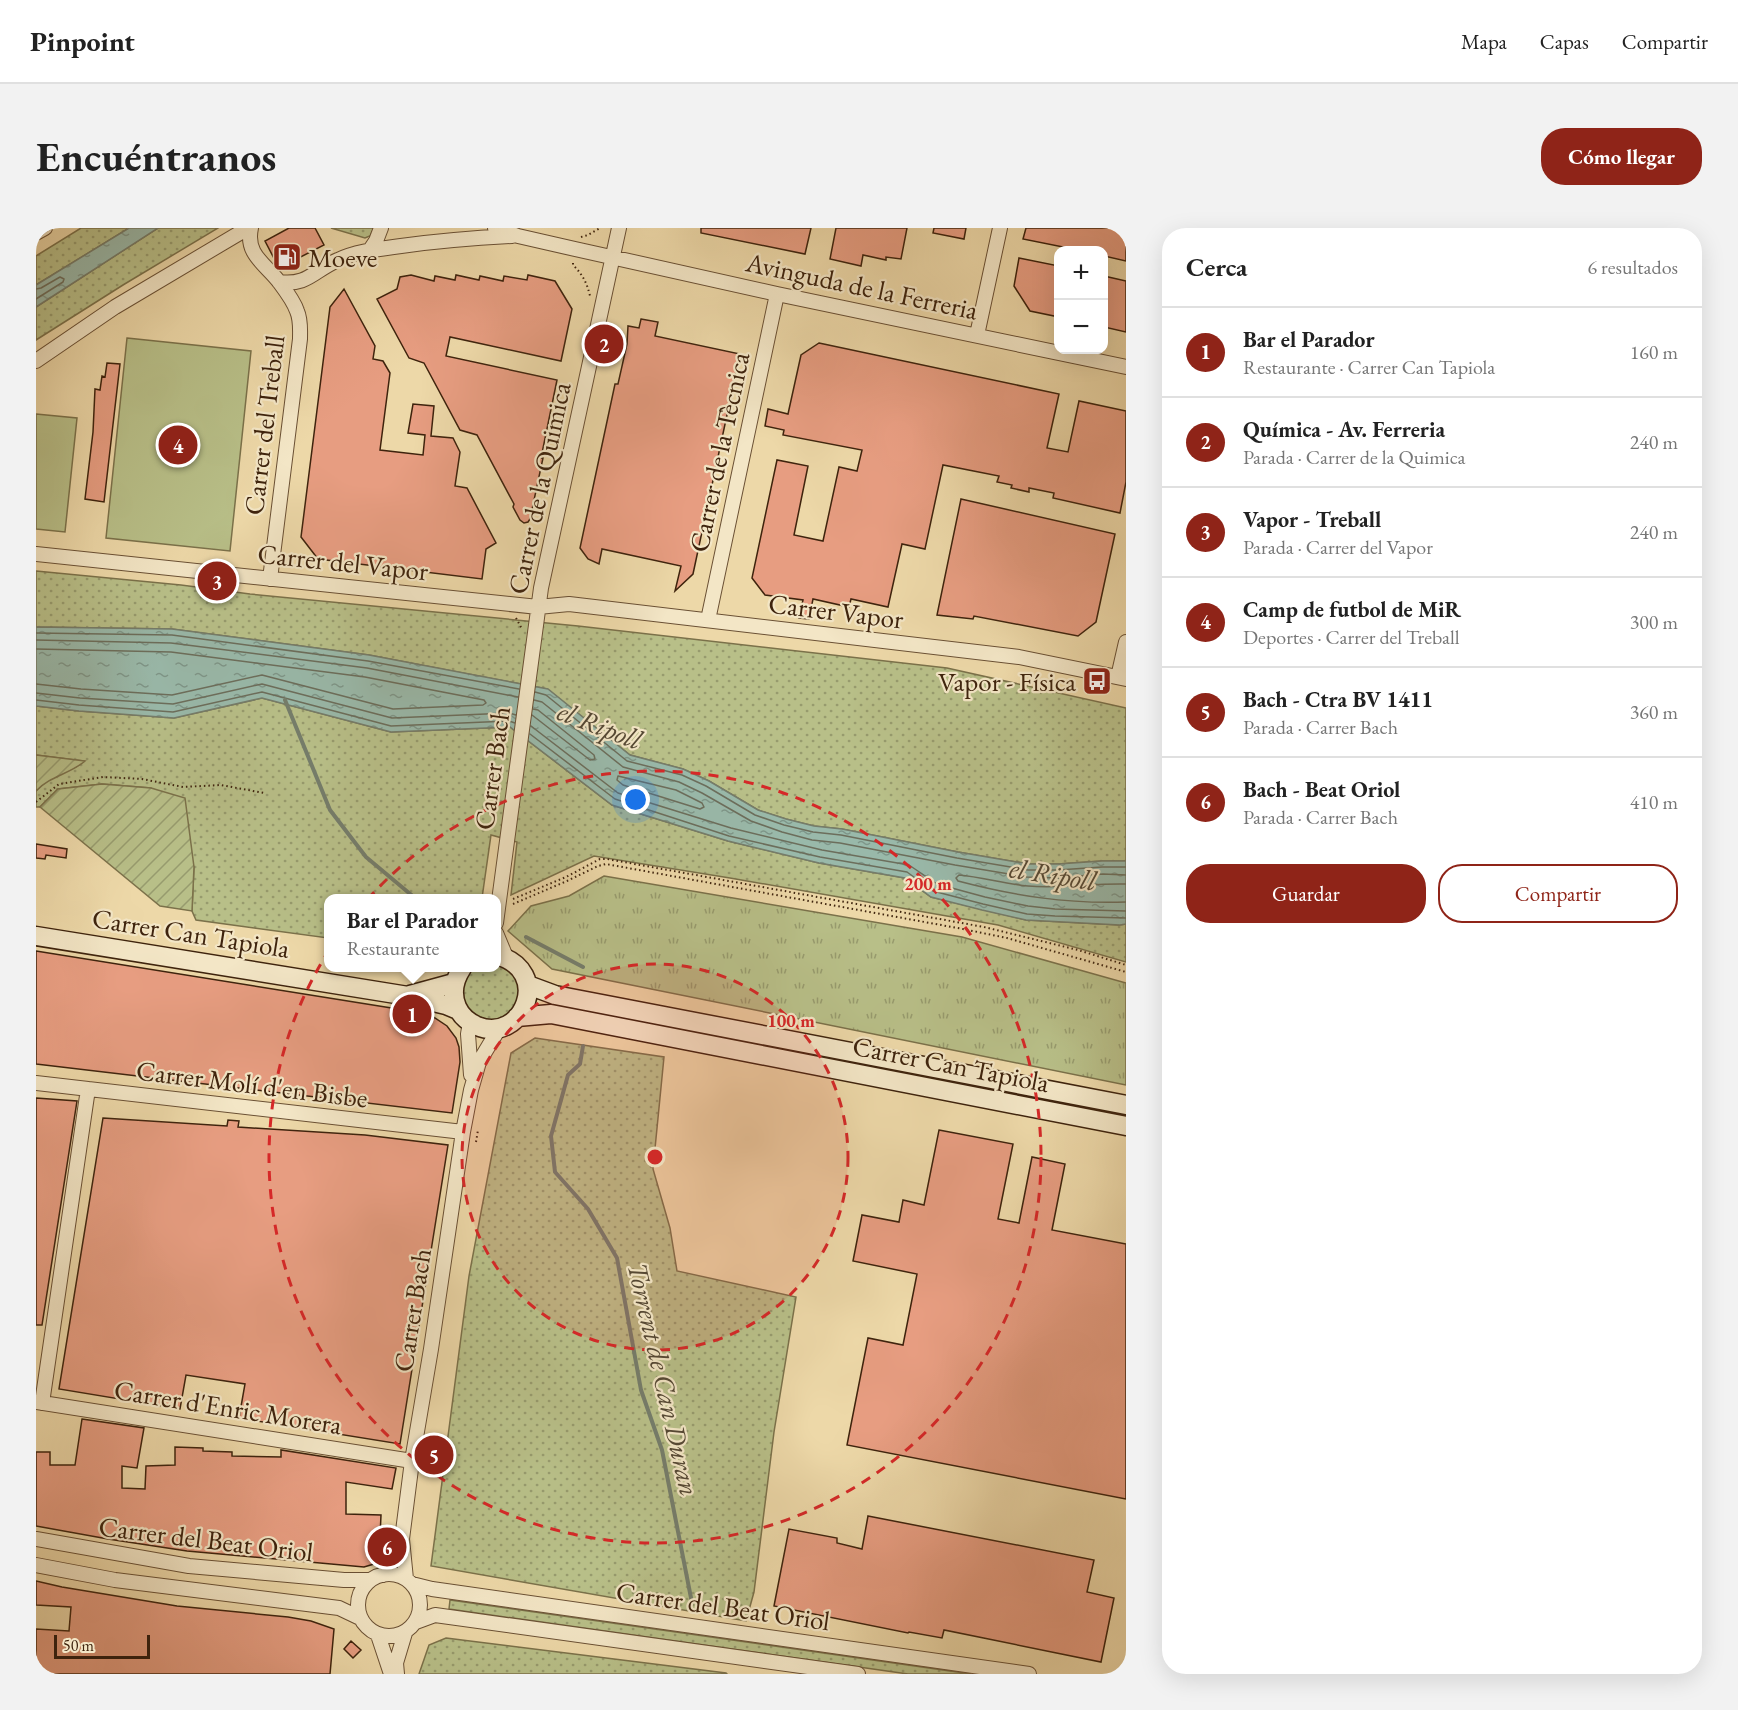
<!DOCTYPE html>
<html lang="es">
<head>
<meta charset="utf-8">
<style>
	:root { --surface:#fff; --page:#f2f2f2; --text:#222; --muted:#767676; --line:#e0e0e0; --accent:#8f2418 }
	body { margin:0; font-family:"EB Garamond",serif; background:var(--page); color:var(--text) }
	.controls { position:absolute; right:18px; top:18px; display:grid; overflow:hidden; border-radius:12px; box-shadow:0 6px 24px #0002 }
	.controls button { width:54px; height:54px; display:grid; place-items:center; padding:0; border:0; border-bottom:2px solid var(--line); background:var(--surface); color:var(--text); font:30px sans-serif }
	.scale { position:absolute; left:18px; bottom:15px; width:96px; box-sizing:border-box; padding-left:6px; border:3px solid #3e230d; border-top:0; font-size:16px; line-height:21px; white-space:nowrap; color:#3e230d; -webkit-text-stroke:4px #f3e6c6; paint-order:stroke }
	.you { position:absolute; left:600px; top:572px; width:21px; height:21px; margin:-15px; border:4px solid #fff; border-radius:50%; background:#1a73e8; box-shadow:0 0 0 9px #1a73e833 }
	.badge { display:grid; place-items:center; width:39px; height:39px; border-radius:50%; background:var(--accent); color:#fff; font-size:20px; font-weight:700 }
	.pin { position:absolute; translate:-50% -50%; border:3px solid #fff; box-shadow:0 2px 6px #0006 }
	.popup { position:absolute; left:288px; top:666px; width:177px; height:78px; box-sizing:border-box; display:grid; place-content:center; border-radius:12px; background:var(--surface); filter:drop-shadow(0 2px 4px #0005); font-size:20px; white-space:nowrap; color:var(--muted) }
	.popup b { font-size:22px; color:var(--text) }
	.popup::after { content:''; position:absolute; left:50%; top:100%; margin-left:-12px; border:12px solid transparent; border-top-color:var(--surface) }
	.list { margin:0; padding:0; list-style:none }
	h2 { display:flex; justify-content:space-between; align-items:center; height:78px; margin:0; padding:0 24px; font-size:26px }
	h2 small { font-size:20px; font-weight:400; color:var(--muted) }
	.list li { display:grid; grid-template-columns:39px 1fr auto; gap:18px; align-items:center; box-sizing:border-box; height:90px; padding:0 24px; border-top:2px solid var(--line) }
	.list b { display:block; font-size:22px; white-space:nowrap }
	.list p { margin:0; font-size:20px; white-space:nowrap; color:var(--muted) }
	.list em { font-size:20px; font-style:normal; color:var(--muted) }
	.actions { display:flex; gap:12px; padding:18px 24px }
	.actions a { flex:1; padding:14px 0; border:2px solid var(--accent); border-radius:24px; text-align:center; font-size:21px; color:var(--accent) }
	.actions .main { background:var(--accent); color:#fff }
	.map { position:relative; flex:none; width:1090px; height:1446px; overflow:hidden; border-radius:24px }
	header { display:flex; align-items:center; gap:36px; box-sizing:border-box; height:84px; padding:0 30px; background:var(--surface); border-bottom:2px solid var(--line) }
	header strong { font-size:28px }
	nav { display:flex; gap:33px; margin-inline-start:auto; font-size:21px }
	.intro { display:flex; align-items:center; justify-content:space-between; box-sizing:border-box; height:144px; padding:0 36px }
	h1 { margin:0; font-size:42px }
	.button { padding:15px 27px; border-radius:24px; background:var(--accent); color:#fff; font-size:21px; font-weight:700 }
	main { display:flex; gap:36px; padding:0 36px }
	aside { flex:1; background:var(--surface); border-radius:24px; box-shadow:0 6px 24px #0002 }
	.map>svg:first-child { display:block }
	.grass { fill:url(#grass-dots); stroke:#7b714a; stroke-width:1.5 }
	.park { fill:url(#park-tufts); stroke:#7b714a; stroke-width:1.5 }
	.garden { fill:url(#garden-furrows); stroke:#7b714a; stroke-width:1.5 }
	.pitch { fill:#b8bf88; stroke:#7b714a; stroke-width:1.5 }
	.water { fill:url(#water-ripples); stroke:#757d6b; stroke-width:1.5 }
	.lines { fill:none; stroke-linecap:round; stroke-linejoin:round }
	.shore { stroke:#6c6e5c; stroke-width:1.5 }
	.stream { stroke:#757d6b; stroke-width:4 }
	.building { fill:#e79d81; stroke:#3e230d; stroke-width:1.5 }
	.street-casing { stroke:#6a5034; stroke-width:16 }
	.secondary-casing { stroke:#3e230d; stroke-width:21 }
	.path { stroke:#3e230d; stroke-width:2; stroke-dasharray:1.5 3; stroke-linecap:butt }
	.street { stroke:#f3e6c6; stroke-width:14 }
	.secondary { stroke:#f3e6c6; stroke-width:18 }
	.ring { fill:none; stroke:#d62828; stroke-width:3; stroke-dasharray:10 8 }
	.labels { text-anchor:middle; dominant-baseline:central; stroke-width:4.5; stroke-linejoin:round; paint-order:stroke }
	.poi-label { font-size:27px; fill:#3e230d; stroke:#f3e6c6; text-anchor:start }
	.street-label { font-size:27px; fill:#3e230d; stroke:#f3e6c6 }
	.water-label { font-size:28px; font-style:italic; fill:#554834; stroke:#f3e6c6 }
	.centre { fill:#d62828; stroke:#f3e6c6; stroke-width:3 }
	.ring-label { font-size:18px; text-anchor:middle; font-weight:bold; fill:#d62828; stroke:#f3e6c6; stroke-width:4.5; stroke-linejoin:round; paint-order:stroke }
</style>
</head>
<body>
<header>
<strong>Pinpoint</strong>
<nav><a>Mapa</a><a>Capas</a><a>Compartir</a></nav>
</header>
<div class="intro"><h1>Encuéntranos</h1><a class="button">Cómo llegar</a></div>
<main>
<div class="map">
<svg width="1090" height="1446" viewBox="0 0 1090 1446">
	<defs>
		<pattern id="grass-dots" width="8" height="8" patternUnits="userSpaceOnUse" patternTransform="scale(1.5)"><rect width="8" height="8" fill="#b8bf88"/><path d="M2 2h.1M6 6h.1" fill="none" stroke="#979b6e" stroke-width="1.8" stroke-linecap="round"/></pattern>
		<pattern id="park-tufts" width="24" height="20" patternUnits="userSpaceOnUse" patternTransform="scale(1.5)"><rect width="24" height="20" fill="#b8bf88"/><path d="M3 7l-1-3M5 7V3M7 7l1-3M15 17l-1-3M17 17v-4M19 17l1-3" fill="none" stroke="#979b6e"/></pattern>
		<pattern id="garden-furrows" width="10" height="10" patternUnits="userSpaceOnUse" patternTransform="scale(1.5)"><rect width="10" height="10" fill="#b8bf88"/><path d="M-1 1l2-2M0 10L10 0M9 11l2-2" fill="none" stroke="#979b6e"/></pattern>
		<pattern id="water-ripples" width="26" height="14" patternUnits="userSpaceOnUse" patternTransform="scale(1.5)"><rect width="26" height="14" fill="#99b9aa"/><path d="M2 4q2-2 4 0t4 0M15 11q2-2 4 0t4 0" fill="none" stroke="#7e9689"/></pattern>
	</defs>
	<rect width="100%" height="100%" fill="#edd8a8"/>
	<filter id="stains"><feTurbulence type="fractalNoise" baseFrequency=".00333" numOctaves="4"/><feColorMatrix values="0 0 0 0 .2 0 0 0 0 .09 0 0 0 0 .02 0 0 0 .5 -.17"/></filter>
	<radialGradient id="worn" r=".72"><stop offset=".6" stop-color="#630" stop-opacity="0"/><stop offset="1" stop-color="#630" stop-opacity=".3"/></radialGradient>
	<path class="grass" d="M45,0h48l-93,57v-29z
		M122,0h60l-95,57 -87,55v-33z
		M295,0h43l-4,8 -5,2z
		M0,343l145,14 69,9 328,32 369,42 179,40v153h-24l-44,3h-29l-71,-12 -116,-23 -28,-3 -28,-7 -28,-9 -49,-29 -26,-12 -53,-14 -83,-66 -178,-34 -197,-26 -136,-2z
		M226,470l129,34 119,-5 102,78 116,36 91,22 86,15 26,19 95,23 93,5 7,-1v38l-128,-37 -268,-47 -136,-22 -83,39 6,-53 -26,-7 -9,63h-154v40l-132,-18 -4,-9 2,-44 -43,-79 -49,-4 -44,5 -18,18h-4v-16c5,-6 14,-12 21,-16 12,-6 16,-4 27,-14l-48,-6v-49l43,5 95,7z
		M460,734l13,5 12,20 -5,23c-6,3 -15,10 -22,11 -31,5 -41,-34 -22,-53h24z
		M499,810l129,19 -11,112 17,59 7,43 119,26 -22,135 -20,160 -8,29 -315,-55 38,-290 42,-223z
		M414,1372l521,74h-63l-459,-65z
		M410,1410l280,35 1,1h-308l10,-29z"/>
	<path class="park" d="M568,648l358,61 164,46v102l-574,-116 -44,-38 23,-25 38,-10z"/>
	<path class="garden" d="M0,527l49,6c-15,13 -35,15 -49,30z
		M66,556l49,4 34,10 9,69 -2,44 -32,-5 -120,-99 18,-18z"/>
	<path class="pitch" d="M91,110l124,13 -21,200 -124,-13z
		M0,186l41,4 -12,114 -29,-3z"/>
	<path class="water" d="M93,0h29l-122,79v-22z
		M0,399l136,2 197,26 179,34 82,66 53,14 26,12 49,29 28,9 28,7 28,3 116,23 71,12h29l44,-3h24v63l-6,1 -94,-5 -44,-10 -51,-13 -26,-19 -86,-15 -91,-22 -116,-36 -102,-78 -119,5 -129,-34 -88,20 -95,-7 -43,-5z"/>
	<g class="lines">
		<path class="shore" d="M0,61l5,-1 19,-11 4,2 -1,3 -27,17
			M0,405l136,2 196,26 151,28
			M0,412l135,3 196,25 151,29
			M0,421l135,3 194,25 119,23 2,3 -3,2 -90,4 -131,-34 -90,20 -91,-6 -45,-5
			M499,464l11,3 81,66 55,14 24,11 49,29 29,10 29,7 28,3 116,23 71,12h30l44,-3h24
			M0,465l44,5 93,6 89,-20 130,34 117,-5 7,2
			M0,472l43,5 94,7 89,-20 129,34 118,-5 6,2
			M498,472l8,2 81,65 56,15 23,11 49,28 31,11 30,8 28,3 115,22 72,12 31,1 45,-4 23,1
			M496,487l58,45 5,-1 -1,-4 -56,-45 -5,-1
			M495,498l87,67 113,35 91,22 87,15 28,19 48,13 43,9 27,3 71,2
			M494,506l85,65 114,37 91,21 87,15 26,19 50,13 44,10 28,2 71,2
			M582,548l58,14 26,13 2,4 -4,2 -77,-24 -6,-5z
			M1090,656c-33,-1 -65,5 -98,2 -23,-2 -46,-9 -69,-11l-3,3 2,3c57,15 109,23 168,21"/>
		<path class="stream" d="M249,472l45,110 36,47 49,41
			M490,709l57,30
			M547,818l-3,18 -12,11 -17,61 4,36 33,37 29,49 24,132 21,60 30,153"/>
	</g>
	<path class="building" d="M253,0h26l9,17 -45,23 -14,-27z
		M665,0h110l-6,26 -104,-21z
		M800,0h71l-6,31 -15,-2v3l-23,-5 -2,11 -31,-7z
		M898,0h32l-2,11 -31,-6z
		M990,0h100v33l-22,-5v-6h-26l-55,-11z
		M983,30l40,8v51l-29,-6 -16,-25z
		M375,47l23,6 1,-5 20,4 1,-5 23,5 1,-4 23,5 1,-5 23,4 1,-5 27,6 17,28 -11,52 -111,-24 -4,19 111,24 -16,78h2l-13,61 -2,3 -4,1 -4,-3 -7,-13 1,-3 -37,-69 -17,-5 -36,-67 -15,-5 -32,-59 20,-10 3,-12z
		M1068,48l22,5v51l-22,-5z
		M308,61l31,57 -2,13 10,2 7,12 -10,77 43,5 2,-20 -17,-2 5,-29 21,2 -3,30 22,2 7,14 -5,34 12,2 29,55 -10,6 -4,30 -164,-20 -17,-22 29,-230z
		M605,91l17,3 -3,14 85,18 -47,220 -18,17 6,-25 -79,-17 -3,15 -11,-5 -8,-11 35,-164h3l9,-40 1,-18 11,2z
		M783,115l240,51 -12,54 21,4 11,-51 47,10v71l-6,31 -67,-15 1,-5 -25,-5v4l-18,-4 1,-3 -15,-3 2,-6 -56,-11 -18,84 -23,-5 -14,63 -37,-8 -2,8 -36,-8 -4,20 -10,-1 4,-18 -38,-5 -13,-17 25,-118 31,6 -14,69 29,6 16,-74 18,4 5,-21 -79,-15 1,-5 -19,-4 3,-17 20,5 13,-59z
		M71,135l13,1 -16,138 -19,-3 8,-67 2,-43 5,1 2,-14 3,1z
		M925,271l154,35 -19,88 -18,14 -104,-20 -1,3 -36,-4z
		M0,616l31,5 -1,9 -20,-3 -1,4 -9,-1z
		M0,723l393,63 18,12 9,12 3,9 1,15 -8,51 -416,-49z
		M0,870l41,3 -35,224h-6z
		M67,890l124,8 1,-6 11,1 -1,6 127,8 83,10 -48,299 -161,-26 6,-34 -59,-9 -6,34 -121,-20z
		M903,902l74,14 -15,75 21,4 13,-66 33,7 -13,66 74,14v255l-279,-54 21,-107 35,7 14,-71 -64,-13 9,-46 37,7 4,-22 21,5z
		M46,1191l62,9 -7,40 -15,-2v22l23,1 1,-23 29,-1v-18l28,1v3l29,1v4l49,1v-7l115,18 -4,21 -46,-7v32l35,1 -2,44 -5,5 -10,3 -177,-16 -79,-12 -72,-13v-74h14v13h25z
		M832,1288l226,44 -7,32 27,6 -13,64 -157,-32 -2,8 -33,-6 -1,1 -134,-27 15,-77 48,9v5l25,6z
		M0,1353l26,6 115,19 111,11 23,4 23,8 -4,45h-294v-45l33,2 2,-24 -35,-2z
		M315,1413l10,9 -8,8 -9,-9z"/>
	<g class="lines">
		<g class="street-casing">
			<path id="street" d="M215,0c-6,27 15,36 29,55 6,8 14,19 17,28 4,9 3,18 3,28l-30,240
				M459,0l23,8 57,13 202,45 349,73
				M0,5l9,-5
				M334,22l6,-9 5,-13
				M243,54c29,4 35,-12 59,-22 19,-9 42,-11 63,-14 37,-5 73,-8 111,-10
				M941,107l23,-107
				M0,133l79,-54 133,-79
				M0,326l502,53 31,-3 450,53 107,22
				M672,392l69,-326
				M1082,449l8,-35
				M460,695l45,-335 78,-360
				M460,705l10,24
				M434,794l-2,12 3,41
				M0,855l427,49
				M0,1174l376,59
				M6,1175l46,-314
				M0,1311l153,27 155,14h26
				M0,1337l79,15 224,28 21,10
				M322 1377a31 31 0 1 1 62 0a31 31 0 1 1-62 0Z
				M347,1347l18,-34
				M370,1351l-4,-40 10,-78 19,-112 32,-217 8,-42 8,-28 21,-35
				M376,1356l20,5 597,85
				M380,1394l19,-7 423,59
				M342,1407l13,39
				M361,1446l-1,-11 9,-30"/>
		</g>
		<g class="secondary-casing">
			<path id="secondary" d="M0,708l372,60 38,9 12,5
				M426,740c-8,12 -11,25 -5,39 4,9 11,15 20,19 46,19 77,-56 19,-71
				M492,757l27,10 571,110
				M374,767l44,-12
				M481,789l34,-3 575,112"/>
		</g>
		<path class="path" d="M545,9l7,-2 12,-7
			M537,35v2c10,10 14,18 17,31
			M486,365l6,-11
			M480,390l6,11
			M0,574l23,-18 44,-7 39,2 41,8 38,-2 43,8
			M477,671l53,-22 34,-18h7l377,68 94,23 48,15
			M477,676l54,-23 31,-15 8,-2 357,65 44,9 119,34
			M440,914l2,-12"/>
		<use href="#street" class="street"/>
		<use href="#secondary" class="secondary"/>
	</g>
	<circle cx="619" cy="929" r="193" fill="#d62828" fill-opacity=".12"/>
	<g class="ring">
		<circle cx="619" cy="929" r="193"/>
		<circle cx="619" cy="929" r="386"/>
	</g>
	<defs>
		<g id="fuel-square" transform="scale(1.5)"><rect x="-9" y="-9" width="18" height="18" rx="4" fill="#8f2418" stroke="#f3e6c6"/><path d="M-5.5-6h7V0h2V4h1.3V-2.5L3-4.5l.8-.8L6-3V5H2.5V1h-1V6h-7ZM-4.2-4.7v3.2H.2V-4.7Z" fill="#fff"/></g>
		<g id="bus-square" transform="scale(1.5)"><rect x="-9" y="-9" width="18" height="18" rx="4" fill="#8f2418" stroke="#f3e6c6"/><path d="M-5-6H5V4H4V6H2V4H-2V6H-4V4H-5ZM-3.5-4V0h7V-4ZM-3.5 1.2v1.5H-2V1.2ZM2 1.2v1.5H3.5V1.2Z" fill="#fff"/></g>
	</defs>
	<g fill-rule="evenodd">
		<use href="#fuel-square" x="251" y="29"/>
		<use href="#bus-square" x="1061" y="453"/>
	</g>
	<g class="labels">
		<g class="poi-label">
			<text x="272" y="29">Moeve</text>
			<text x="1040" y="453" text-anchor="end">Vapor - Física</text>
		</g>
		<g class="street-label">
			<text transform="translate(826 58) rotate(12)">Avinguda de la Ferreria</text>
			<text transform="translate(228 197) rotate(-83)">Carrer del Treball</text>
			<text transform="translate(683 224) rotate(-78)">Carrer de la Tècnica</text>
			<text transform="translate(503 260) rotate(-78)">Carrer de la Quimica</text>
			<text transform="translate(307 334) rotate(6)">Carrer del Vapor</text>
			<text transform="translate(800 383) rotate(7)">Carrer Vapor</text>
			<text transform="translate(456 540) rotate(-82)">Carrer Bach</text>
			<text transform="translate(155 705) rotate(9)">Carrer Can Tapiola</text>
			<text transform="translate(915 836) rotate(11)">Carrer Can Tapiola</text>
			<text transform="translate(216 856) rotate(7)">Carrer Molí d'en Bisbe</text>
			<text transform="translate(376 1082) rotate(-81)">Carrer Bach</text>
			<text transform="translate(192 1179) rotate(9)">Carrer d'Enric Morera</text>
			<text transform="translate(170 1311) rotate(7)">Carrer del Beat Oriol</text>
			<text transform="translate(687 1378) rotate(8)">Carrer del Beat Oriol</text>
		</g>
		<g class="water-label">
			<text transform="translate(564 497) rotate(21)">el Ripoll</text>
			<text transform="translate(1017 646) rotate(9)">el Ripoll</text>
			<text transform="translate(628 1151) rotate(77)">Torrent de Can Duran</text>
		</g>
	</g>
	<circle cx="619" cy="929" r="9" class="centre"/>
	<g class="ring-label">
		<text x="892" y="662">200 m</text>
		<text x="755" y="799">100 m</text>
	</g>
	<rect width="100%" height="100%" filter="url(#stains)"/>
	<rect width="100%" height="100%" fill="url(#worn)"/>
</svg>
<div class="controls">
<button>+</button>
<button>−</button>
</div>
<div class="scale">50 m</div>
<div class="you"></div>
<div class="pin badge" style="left:376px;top:786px">1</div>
<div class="popup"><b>Bar el Parador</b>Restaurante</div>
<div class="pin badge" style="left:568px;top:116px">2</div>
<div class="pin badge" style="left:181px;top:353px">3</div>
<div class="pin badge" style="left:142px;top:217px">4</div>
<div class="pin badge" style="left:398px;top:1227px">5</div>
<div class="pin badge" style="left:351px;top:1319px">6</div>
</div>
<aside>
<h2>Cerca<small>6 resultados</small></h2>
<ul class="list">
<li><span class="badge">1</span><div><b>Bar el Parador</b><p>Restaurante · Carrer Can Tapiola</p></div><em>160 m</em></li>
<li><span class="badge">2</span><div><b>Química - Av. Ferreria</b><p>Parada · Carrer de la Quimica</p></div><em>240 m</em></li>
<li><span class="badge">3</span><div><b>Vapor - Treball</b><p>Parada · Carrer del Vapor</p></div><em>240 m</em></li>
<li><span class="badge">4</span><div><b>Camp de futbol de MiR</b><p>Deportes · Carrer del Treball</p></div><em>300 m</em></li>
<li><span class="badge">5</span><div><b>Bach - Ctra BV 1411</b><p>Parada · Carrer Bach</p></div><em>360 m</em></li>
<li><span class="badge">6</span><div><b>Bach - Beat Oriol</b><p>Parada · Carrer Bach</p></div><em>410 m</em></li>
</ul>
<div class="actions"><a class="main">Guardar</a><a>Compartir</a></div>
</aside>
</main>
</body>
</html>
